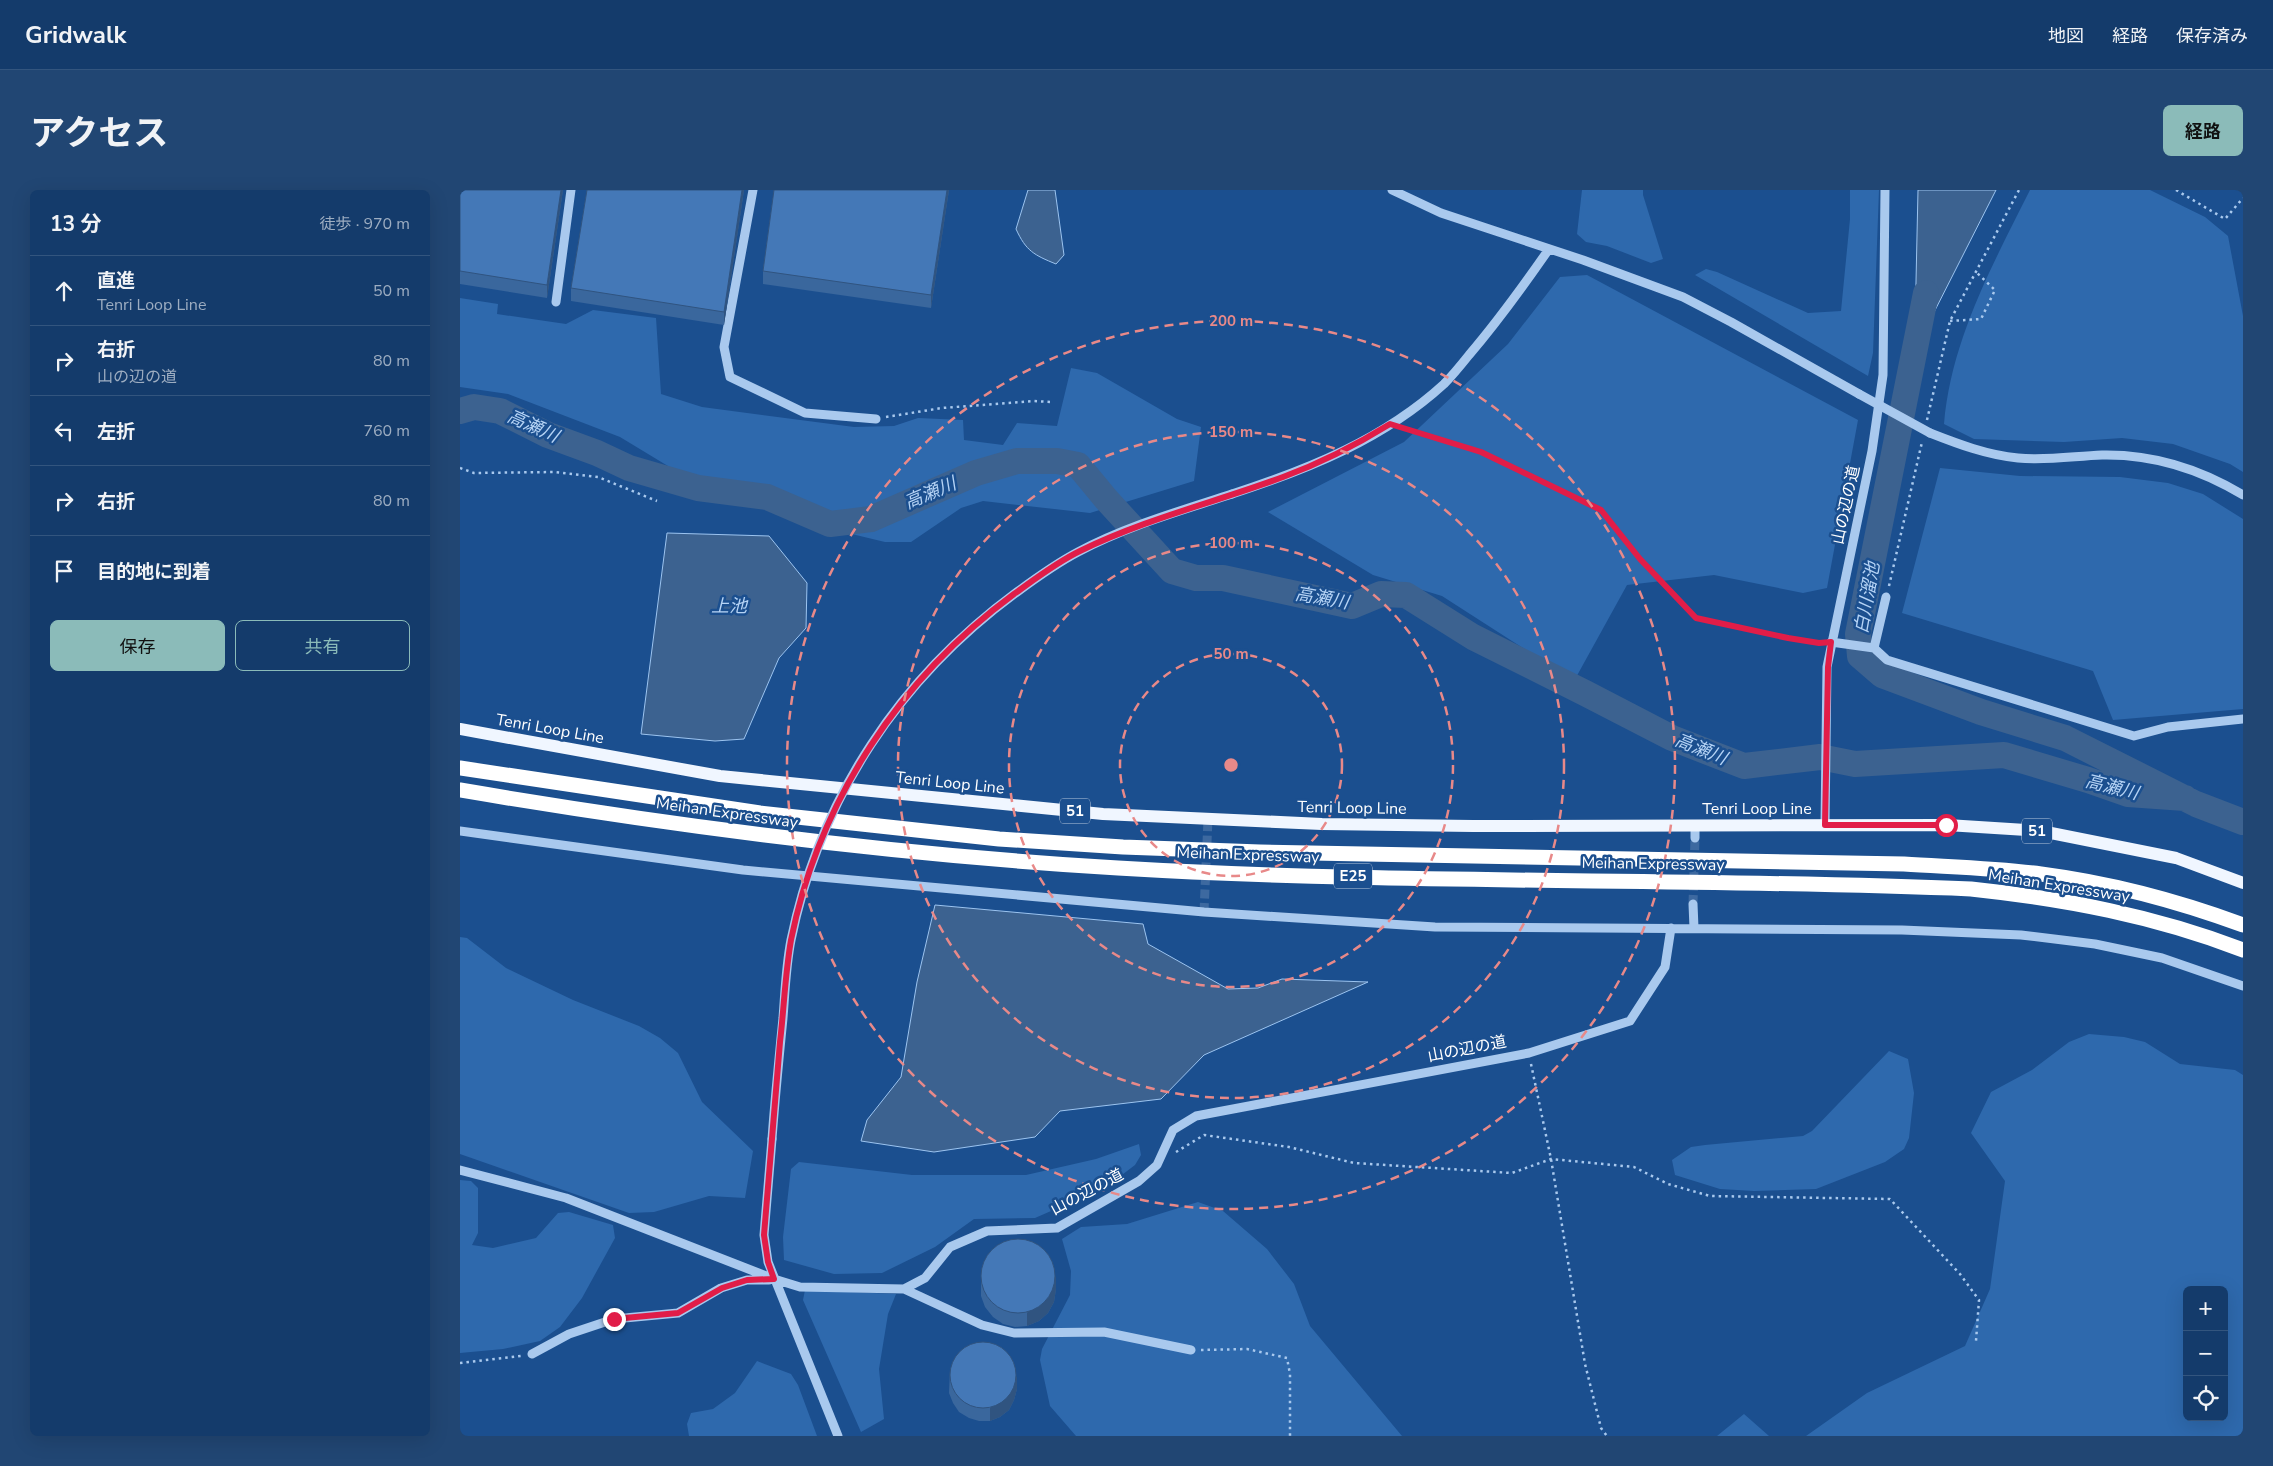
<!DOCTYPE html>
<html lang="ja">
<head>
<meta charset="utf-8">
<style>
	:root { --surface:#143b6b; --page:#214673; --text:#f1f3f6; --muted:#9dadc1; --line:#33557e; --accent:#8bbbb9 }
	body { margin:0; font-family:"Nunito Sans","Noto Sans JP",sans-serif; background:var(--page); color:var(--text) }
	.controls { position:absolute; right:15px; bottom:15px; display:grid; overflow:hidden; border-radius:8px; box-shadow:0 5px 20px #0002 }
	.controls button { width:45px; height:45px; display:grid; place-items:center; padding:0; border:0; border-bottom:1px solid var(--line); background:var(--surface); color:var(--text); font:25px sans-serif }
	.stop { position:absolute; width:15px; height:15px; margin:-11px; border:4px solid #e11d48; border-radius:50%; background:#fff }
	.stop.end { background:#e11d48; border-color:#fff; box-shadow:0 1px 5px #0008 }
	.list { margin:0; padding:0; list-style:none }
	h2 { display:flex; justify-content:space-between; align-items:center; height:65px; margin:0; padding:0 20px; font-size:21px }
	h2 small { font-size:16px; font-weight:400; color:var(--muted) }
	.list li { display:grid; grid-template-columns:32px 1fr auto; gap:15px; align-items:center; box-sizing:border-box; height:70px; padding:0 20px; border-top:1px solid var(--line) }
	.list b { display:block; font-size:19px; white-space:nowrap }
	.list p { margin:0; font-size:16px; white-space:nowrap; color:var(--muted) }
	.list em { font-size:16px; font-style:normal; color:var(--muted) }
	.actions { display:flex; gap:10px; padding:15px 20px }
	.actions a { flex:1; padding:11px 0; border:1px solid var(--accent); border-radius:8px; text-align:center; font-size:18px; color:var(--accent) }
	.actions .main { background:var(--accent); color:#111 }
	.icon { flex:none; width:28px; height:28px; fill:none; stroke:currentColor; stroke-width:2; stroke-linecap:round; stroke-linejoin:round }
	.map { position:relative; flex:none; width:1783px; height:1246px; overflow:hidden; border-radius:8px }
	header { display:flex; align-items:center; gap:30px; box-sizing:border-box; height:70px; padding:0 25px; background:var(--surface); border-bottom:1px solid var(--line) }
	header strong { font-size:24px }
	nav { display:flex; gap:28px; margin-inline-start:auto; font-size:18px }
	.intro { display:flex; align-items:center; justify-content:space-between; box-sizing:border-box; height:120px; padding:0 30px }
	h1 { margin:0; font-size:35px }
	.button { padding:12px 22px; border-radius:8px; background:var(--accent); color:#111; font-size:18px; font-weight:700 }
	main { display:flex; gap:30px; padding:0 30px }
	aside { flex:1; background:var(--surface); border-radius:8px; box-shadow:0 5px 20px #0002 }
	.map>svg:first-child { display:block }
	.green { fill:#2e69ad; fill-rule:evenodd }
	.water { fill:#3c6290; stroke:#9cc4f0 }
	.lines { fill:none; stroke-linecap:round; stroke-linejoin:round }
	.river { stroke:#3c6290; stroke-width:26 }
	.minor-tunnel { stroke:#3d69a0; stroke-width:9; stroke-dasharray:9 4.5; stroke-linecap:butt }
	.path { stroke:#a9c9ee; stroke-width:2.5; stroke-dasharray:2.5 4; stroke-linecap:butt }
	.minor { stroke:#a9c9ee; stroke-width:9 }
	.major { stroke:#f0f6ff; stroke-width:12 }
	.highway { stroke:#fff; stroke-width:15 }
	.minor-bridge { stroke:#a9c9ee; stroke-width:9 }
	.wall { fill:#3a679d }
	.shaded-wall { fill:#305480 }
	.building { fill:#4478b7; stroke:#305480 }
	.route { stroke:#e11d48; stroke-width:6 }
	.ring { fill:none; stroke:#e88989; stroke-width:2.5; stroke-dasharray:9 6 }
	.labels { text-anchor:middle; dominant-baseline:central; stroke-width:5; stroke-linejoin:round; paint-order:stroke }
	.shield { fill:#1b4f8f; stroke:#bbcadd; stroke-width:1 }
	.shield-label { font-size:15px; font-weight:bold; fill:#fff }
	.street-label { font-size:16px; fill:#fff; stroke:#1b4f8f }
	.water-label { font-size:18px; font-style:italic; fill:#b5d3f5; stroke:#1b4f8f }
	.centre { fill:#e88989; stroke:#1b4f8f; stroke-width:2.5 }
	.ring-label { font-size:15px; text-anchor:middle; font-weight:bold; fill:#e88989; stroke:#1b4f8f; stroke-width:5; stroke-linejoin:round; paint-order:stroke }
</style>
</head>
<body>
<header>
<strong>Gridwalk</strong>
<nav><a>地図</a><a>経路</a><a>保存済み</a></nav>
</header>
<div class="intro"><h1>アクセス</h1><a class="button">経路</a></div>
<main>
<aside>
<h2>13 分<small>徒歩 · 970 m</small></h2>
<ul class="list">
<li><svg class="icon" aria-label="ahead" viewBox="0 0 24 24"><path d="M12 20V5M6 11l6-6 6 6"/></svg><div><b>直進</b><p>Tenri Loop Line</p></div><em>50 m</em></li>
<li><svg class="icon" aria-label="right" viewBox="0 0 24 24"><path d="M7 20v-9h11M14 6l5 5-5 5"/></svg><div><b>右折</b><p>山の辺の道</p></div><em>80 m</em></li>
<li><svg class="icon" aria-label="left" viewBox="0 0 24 24"><path d="M17 20v-9H6M10 6l-5 5 5 5"/></svg><div><b>左折</b></div><em>760 m</em></li>
<li><svg class="icon" aria-label="right" viewBox="0 0 24 24"><path d="M7 20v-9h11M14 6l5 5-5 5"/></svg><div><b>右折</b></div><em>80 m</em></li>
<li><svg class="icon" aria-label="arrive" viewBox="0 0 24 24"><path d="M6 21V4h12l-3 4 3 4H6"/></svg><div><b>目的地に到着</b></div></li>
</ul>
<div class="actions"><a class="main">保存</a><a>共有</a></div>
</aside>
<div class="map">
<svg width="1783" height="1246" viewBox="0 0 1783 1246">
	<rect width="100%" height="100%" fill="#1b4f8f"/>
	<path class="green" d="M1122,0h61v5l20,64 -12,4 -44,-17 -21,-4 -9,-8z
		M1390,0h29l-6,163 -5,23 -173,-101 11,-6 11,3 91,41 33,-2 9,-92z
		M1570,0h120l55,27 23,19 15,80v156l-13,-8 -57,-20 -51,-6 -58,4 -90,-3 -30,-15c7,-84 49,-160 86,-234z
		M1127,85l271,145 -31,168 -24,5 -89,-18 -87,10 -53,96 -132,-85 -69,-21 -105,-63 136,-70 104,-98 52,-67z
		M0,108l38,6 -1,10 69,10 27,-14 63,8 5,76 41,13 152,20 40,-1 24,-8 45,2 1,20 39,5 14,-22 40,3 14,-58 26,5 80,46 24,8 -7,54 -104,32 -107,-12 -22,7 -50,34h-26l-50,-12 -60,-30 -79,-17 -76,-46 -112,-43 -48,-7z
		M1480,278l80,8 100,1 48,6 35,11 40,25v190l-130,11 -20,-49 -191,-58z
		M0,747l7,1 39,30 67,32 66,26 21,12 18,15 24,49 51,49 -8,47 -36,-2 -55,16 -25,1 -169,-59z
		M1629,844l35,3 21,5 35,22 55,6 8,5v361h-437l61,-43 98,-47 25,-57 15,-108 -34,-48 20,-41 41,-22 37,-28zM1727,1100h37v127h-37z
		M1429,861l19,8 6,34 -5,45 -5,11 -19,13 -69,27 -62,2 -34,-2 -45,-14 -3,-15 19,-13 14,-2 98,-9 9,-5z
		M679,954l2,11 -6,10 -29,22 -71,31 -61,1 -39,28 -53,26 -48,1 -50,-14 -1,-23 8,-68 8,-7 113,13h114l70,-16z
		M0,990l11,1 7,7v45l-6,12 21,3 43,-10 22,-25 11,-1 44,13 2,13 -33,60 -22,29 -20,14 -37,8 -43,4z
		M738,1012l25,9 44,38 27,35 16,42 92,110h-326l-26,-30 -10,-46 2,-11 28,-54 1,-24 -9,-32 19,-12 46,-3z
		M345,1100l91,4 -8,20 -9,55 5,50 -23,13 -58,-132z
		M297,1171l34,13 7,11 19,51h-128l-2,-12 4,-11 22,-4 22,-16z
		M1284,1224l25,22h-52z"/>
	<path class="water" d="M568,0h27l9,65 -8,9c-22,-9 -30,-13 -40,-35z
		M1458,0h78l-71,140 -10,-2z
		M207,343l102,3 38,47 -1,45 -27,30 -35,81 -29,2 -74,-7z
		M475,715l208,19 5,20 80,45 30,-1 24,-9 86,3 -164,73 -43,44 -101,12 -25,26 -101,15 -73,-11 6,-21 34,-43 16,-95z"/>
	<g class="lines">
		<path class="river" d="M1466,103l-68,341 2,22 22,19 99,37 84,26 131,66 47,18
			M0,221l14,-4 26,4 48,24 49,18 32,15 69,20 69,9 63,27 41,-5 105,-46 41,-12h40l21,4 28,34 66,72 24,7h27l129,28 29,-12 25,1 67,42 112,56 87,45 72,28 76,-9 35,7 149,-9 84,25 40,14 57,4"/>
		<path class="minor-tunnel" d="M1233,714l2,-66
			M744,722l4,-93"/>
		<path class="path" d="M1716,0l49,29 18,-21
			M1490,131l31,-2 14,-29 -19,-18
			M426,227l56,-9 92,-7 17,1
			M1467,230l23,-99 69,-131
			M946,239l75,23 120,58 39,49 56,60 124,24
			M0,278l14,5 80,-1 44,5 59,24
			M1429,396l33,-144
			M1071,874l20,95 34,205 16,64 6,8
			M716,962l28,-17 85,12 65,16 158,10 39,-14 83,8 34,17 42,12 180,3 70,75 19,26 -3,41
			M741,1160l46,-1 40,9 3,16v62
			M0,1173l61,-7"/>
		<path class="minor" d="M293,0l-29,157 6,30 75,36 71,6
			M932,0l49,23 142,47 100,37 48,25 128,72
			M96,112l15,-112
			M1470,243c28,11 57,22 88,25 27,3 57,-2 84,-3 51,-1 98,14 141,40
			M772,304c77,-25 152,-55 212,-110 9,-9 17,-19 25,-29 29,-34 55,-70 80,-106
			M1371,452l43,6 13,12 247,76 34,-9 75,-8
			M1414,458l12,-51
			M1365,635l2,-158 45,-216 11,-76 2,-185
			M0,641l283,39 461,42 231,15 467,3 119,5 74,9 67,14 81,28
			M1235,648v-13
			M1233,714l1,24
			M312,949l-8,96 4,27 70,174
			M0,980l106,28 208,81 26,8 104,2 78,36 32,8 90,-1 87,18
			M444,1099l21,-11 25,-31 37,-16 70,-3 82,-47 18,-16 16,-35 23,-14 333,-63 101,-32 35,-54 6,-39
			M72,1164l37,-20 45,-15 64,-6 43,-25 26,-8h22"/>
		<path class="major" d="M0,539l260,47 383,38 219,10 151,2 474,-1 94,6 135,27 67,25"/>
		<path class="highway" d="M0,578l300,45 239,26 124,8 137,5 644,12c46,3 92,4 137,10 69,9 137,27 202,51
			M0,600c218,37 437,65 658,78 284,17 569,9 853,21 94,10 184,27 272,61"/>
		<path class="minor-bridge" d="M1399,204l71,39
			M312,949c3,-41 7,-81 11,-121 2,-26 3,-53 8,-78 29,-143 109,-262 226,-348 19,-14 40,-29 61,-40 49,-26 102,-41 154,-58"/>
	</g>
	<path class="wall" d="M0,0h103l-16,108 -87,-14z
		M127,0h157l-20,135 -153,-24v-13z
		M314,0h175l-18,118 -168,-24v-13z
		M521,1080l75,19 -2,13 -6,11 -9,8 -12,5 -12,1 -12,-3 -10,-7 -8,-10 -4,-11z
		M490,1179l67,20 -3,11 -5,10 -9,7 -10,4h-11l-10,-3 -10,-6 -6,-9 -4,-10z"/>
	<path class="shaded-wall" d="M101,0h2l-16,108v-13z
		M282,0h2l-20,135v-13z
		M487,0h2l-18,118v-13z
		M596,1086v13l-2,13 -6,11 -9,8 -12,5v-13z
		M557,1186v13l-3,11 -5,10 -9,7 -10,4v-13z"/>
	<path class="building" d="M0,0h101l-14,95 -87,-14z
		M127,0h155l-18,122 -153,-24z
		M314,0h173l-16,105 -168,-24z
		M521 1086a37 37 0 1 1 74 0a37 37 0 1 1-74 0Z
		M490 1185a33 33 0 1 1 66 0a33 33 0 1 1-66 0Z"/>
	<g class="lines">
		<path class="route" d="M154,1129l64,-6 44,-25 25,-8 27,-1 -6,-17 -4,-27c5,-64 11,-128 16,-193 4,-33 5,-68 11,-102 28,-139 109,-262 223,-346 21,-15 43,-32 66,-43 65,-32 136,-49 203,-74 38,-14 73,-32 107,-53l91,28 120,58 39,49 56,59 92,20 31,5 12,-1 -3,25 -3,158h121"/>
	</g>
	<g class="ring">
		<circle cx="771" cy="575" r="111"/>
		<circle cx="771" cy="575" r="222"/>
		<circle cx="771" cy="575" r="333"/>
		<circle cx="771" cy="575" r="444"/>
	</g>
	<g class="labels">
		<g class="shield">
			<rect x="600" y="608.5" width="30" height="25" rx="4"/>
			<rect x="1562" y="628.5" width="30" height="25" rx="4"/>
			<rect x="874" y="673.5" width="38" height="25" rx="4"/>
		</g>
		<g class="shield-label">
			<text x="615" y="621">51</text>
			<text x="1577" y="641">51</text>
			<text x="893" y="686">E25</text>
		</g>
		<g class="street-label">
			<text transform="translate(1386 315) rotate(-78)">山の辺の道</text>
			<text transform="translate(90 539) rotate(10)">Tenri Loop Line</text>
			<text transform="translate(490 593) rotate(6)">Tenri Loop Line</text>
			<text transform="translate(892 618) rotate(1)">Tenri Loop Line</text>
			<text x="1297" y="619">Tenri Loop Line</text>
			<text transform="translate(267 623) rotate(8)">Meihan Expressway</text>
			<text transform="translate(788 665) rotate(2)">Meihan Expressway</text>
			<text transform="translate(1193 674) rotate(1)">Meihan Expressway</text>
			<text transform="translate(1599 696) rotate(9)">Meihan Expressway</text>
			<text transform="translate(1007 859) rotate(-11)">山の辺の道</text>
			<text transform="translate(627 1002) rotate(-28)">山の辺の道</text>
		</g>
		<g class="water-label">
			<text transform="translate(73 236) rotate(24)">高瀬川</text>
			<text transform="translate(470 303) rotate(-23)">高瀬川</text>
			<text transform="translate(862 408) rotate(10)">高瀬川</text>
			<text transform="translate(1407 408) rotate(-80)">白川溜池</text>
			<text x="269" y="416">上池</text>
			<text transform="translate(1241 559) rotate(22)">高瀬川</text>
			<text transform="translate(1652 597) rotate(14)">高瀬川</text>
		</g>
	</g>
	<circle cx="771" cy="575" r="8" class="centre"/>
	<g class="ring-label">
		<text x="771" y="136">200 m</text>
		<text x="771" y="247">150 m</text>
		<text x="771" y="358">100 m</text>
		<text x="771" y="469">50 m</text>
	</g>
</svg>
<div class="controls">
<button>+</button>
<button>−</button>
<button><svg class="icon" aria-label="locate" viewBox="0 0 24 24"><circle cx="12" cy="12" r="6"/><path d="M12 2v4M12 18v4M2 12h4M18 12h4"/></svg></button>
</div>
<div class="stop" style="left:1486px;top:635px"></div>
<div class="stop end" style="left:154px;top:1129px"></div>
</div>
</main>
</body>
</html>
